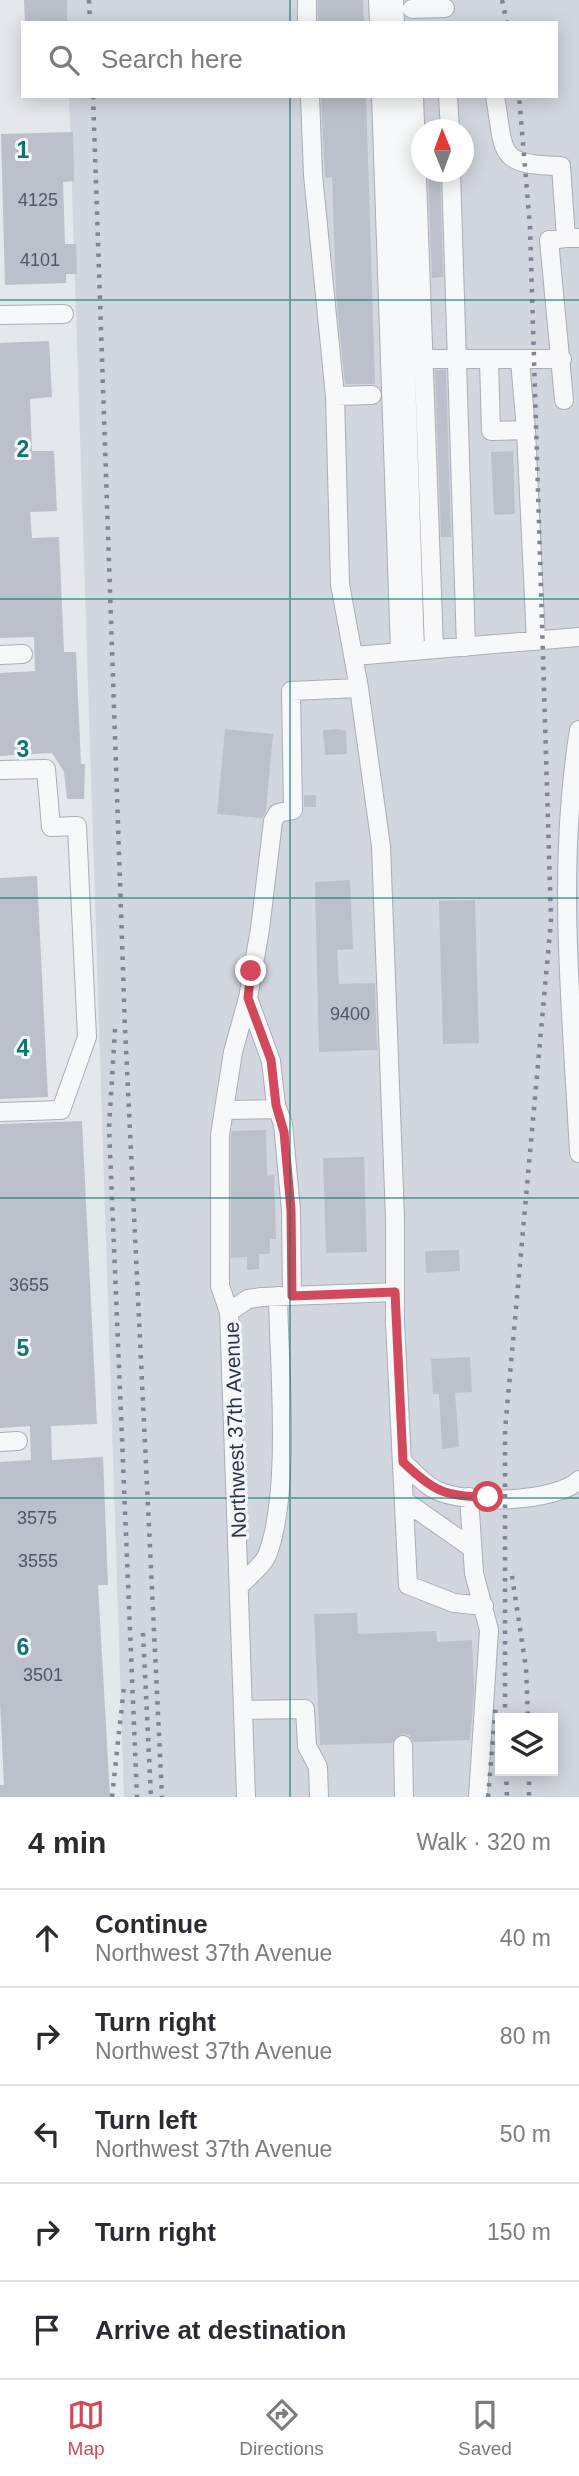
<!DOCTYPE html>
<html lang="en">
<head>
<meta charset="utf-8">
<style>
	:root { --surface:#fff; --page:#f7f7f7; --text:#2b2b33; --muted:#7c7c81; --line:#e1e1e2; --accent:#d1495b }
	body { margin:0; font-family:Helvetica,sans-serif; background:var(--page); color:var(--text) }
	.controls { position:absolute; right:21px; bottom:21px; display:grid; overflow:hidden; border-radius:0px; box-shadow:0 4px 18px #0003 }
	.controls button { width:63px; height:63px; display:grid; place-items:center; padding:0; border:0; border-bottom:2px solid var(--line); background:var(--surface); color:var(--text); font:35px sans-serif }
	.compass { position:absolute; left:411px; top:119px; width:63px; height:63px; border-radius:50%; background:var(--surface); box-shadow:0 4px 18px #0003; rotate:359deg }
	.stop { position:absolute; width:21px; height:21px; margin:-16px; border:5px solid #d1495b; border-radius:50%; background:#fff }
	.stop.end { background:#d1495b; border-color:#fff; box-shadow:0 2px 7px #0008 }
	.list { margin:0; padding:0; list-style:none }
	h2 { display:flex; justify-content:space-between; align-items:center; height:91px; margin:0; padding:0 28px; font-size:30px }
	h2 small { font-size:23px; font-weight:400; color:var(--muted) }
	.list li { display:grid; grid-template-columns:46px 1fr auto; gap:21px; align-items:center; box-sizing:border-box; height:98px; padding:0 28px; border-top:2px solid var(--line) }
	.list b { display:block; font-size:26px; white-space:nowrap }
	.list p { margin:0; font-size:23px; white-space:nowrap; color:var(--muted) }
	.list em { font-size:23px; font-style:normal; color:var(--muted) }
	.icon { flex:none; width:38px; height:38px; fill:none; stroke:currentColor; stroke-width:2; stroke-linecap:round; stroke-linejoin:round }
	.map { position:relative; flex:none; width:579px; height:1797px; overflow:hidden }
	.search { position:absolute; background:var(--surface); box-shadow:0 4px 18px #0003; left:21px; right:21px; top:21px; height:77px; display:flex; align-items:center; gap:18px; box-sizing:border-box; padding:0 24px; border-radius:0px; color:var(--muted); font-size:26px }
	.sheet { height:581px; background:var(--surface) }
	nav { display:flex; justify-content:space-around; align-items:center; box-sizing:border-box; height:98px; border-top:2px solid var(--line); background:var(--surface); font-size:19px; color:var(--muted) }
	nav a { display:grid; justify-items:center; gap:4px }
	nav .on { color:var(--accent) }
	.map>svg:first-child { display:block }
	.built { fill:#d2d6de; fill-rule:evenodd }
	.building { fill:#bbc0ca }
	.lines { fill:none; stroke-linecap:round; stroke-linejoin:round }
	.minor-casing { stroke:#a9aeb7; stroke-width:20 }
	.minor { stroke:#f7f8fa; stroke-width:18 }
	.rail { stroke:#7d8696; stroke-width:4.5; stroke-dasharray:3.5 7; stroke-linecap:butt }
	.route { stroke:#d1495b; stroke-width:9 }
	.grid { fill:none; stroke:#0f766e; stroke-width:2; stroke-opacity:0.55 }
	.labels { text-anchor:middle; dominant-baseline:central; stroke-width:6; stroke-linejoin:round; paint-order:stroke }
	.number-label { font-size:18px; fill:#4f5766 }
	.street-label { font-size:21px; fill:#2b3445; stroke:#f4f6f9 }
	.grid-label { font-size:23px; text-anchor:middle; font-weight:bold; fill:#0f766e; stroke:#f4f6f9; stroke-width:6; stroke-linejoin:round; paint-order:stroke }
</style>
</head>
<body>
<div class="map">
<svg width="579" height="1797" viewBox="0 0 579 1797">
	<rect width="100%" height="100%" fill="#e4e7ec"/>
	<path class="built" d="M66,0h513v1797h-455l-55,-1701h487v-73h-490zM421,130h42v42h-42zM500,1718h53v53h-53z"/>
	<path class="building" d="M24,0h43v23h-42z
		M318,0h45l1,23h-46z
		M321,96h45l9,288h-30l-9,-91 -4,-116 -7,1z
		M73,132l1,49 -11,1 2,62h11l1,30h-11v9l-61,2 -4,-151z
		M428,172h12l3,105 -11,1z
		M49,341l3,56 -22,2 2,52h22l3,60 -27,1 2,26 27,-1 5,115h12l5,112h4l-1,35h-17l-3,-27 -12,-19 -52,3v-83l35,-2 -1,-34 -34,1v-295z
		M435,370h11l5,167h-10z
		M513,451l2,63 -21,1 -3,-63z
		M225,729l48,5 -7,77 -4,7 -45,-4z
		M337,729l9,2 1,23 -22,1 -2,-25z
		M304,795h12v12h-12z
		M37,876l11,221 -48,2v-221z
		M350,880l3,69 -16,1 2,34 36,-1 2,67 -58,2 -4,-170z
		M475,900l4,143 -36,1 -4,-143z
		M82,1121l15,303 -46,2 1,34 51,-3 5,128h-10l12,212h-110v-12h4l-4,-83v-240l31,-2 -1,-34 -30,2v-304z
		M266,1130l1,46 7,-1 2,64h-6v15h-11v15l-12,1v-13l-16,1v-122l1,-5z
		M364,1157l3,95 -41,1 -3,-95z
		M459,1250l1,21 -34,2 -1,-22z
		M470,1357l2,35 -17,1 4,54 -17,2 -3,-55h-6l-2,-35z
		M357,1613l1,21 78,-3 1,11 35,-2 2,50 -4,50 -56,2 -5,-7 -7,-1 -10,9 -72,2 -6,-131z"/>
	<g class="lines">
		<g class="minor-casing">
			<path id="minor" d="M307,0v23
				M378,0l1,23
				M394,0l1,23
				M412,9l33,-1
				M310,96l3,79 22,221 5,188 19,104 22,158 14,372v105l13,262 46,18 30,3
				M381,96l19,556
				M397,96l18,555
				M414,96l20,553
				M448,96l2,34
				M495,96c10,58 1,69 66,70l5,72h13
				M451,172l15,475
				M0,315l64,-1
				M414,359h148
				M489,361l2,70 35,-1
				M520,361l6,69 10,211
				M335,396l37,-1
				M564,400l-15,-160 17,-2
				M0,655l23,-1
				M354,656l225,-19
				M579,730c-23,141 -7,281 0,423
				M0,770l46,-1 5,58 26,-1 10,211 -26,73 -61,2
				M248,998l23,63 5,44 7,19 8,86 1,86
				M224,1110l53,-1
				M229,1312l-9,-26v-151l13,-83 15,-54 12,-69 13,-108 5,-8 15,-3 -2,-119 68,-3
				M0,1442l18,-1
				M403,1462c10,9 20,22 33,28 30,15 118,13 143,-10
				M469,1497l5,76 15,57 -11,167
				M406,1502l66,46
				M240,1586c8,-10 24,-21 28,-33 23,-64 11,-186 10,-257
				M244,1710l61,-1 2,37 11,21 1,30
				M403,1745l1,52
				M246,1797l-17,-485 19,-13 14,-2 133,-5"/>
		</g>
		<use href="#minor" class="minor"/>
		<path class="rail" d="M89,0l1,23
			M502,0l5,23
			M93,96l32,932 37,769
			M115,1029l-6,99 28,669
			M512,1576l14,92 2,50
			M143,1633l8,164
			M505,1718v-288l46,-510 -21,-693 -11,-131
			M506,1771l1,26
			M529,1771v26
			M112,1797l12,-111
			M488,1797l8,-94"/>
	</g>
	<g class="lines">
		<path class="route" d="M251,971l-3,27 23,62 5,45 8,27 7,78 1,86 103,-4 8,170c30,29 42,35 85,35"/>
	</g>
	<path class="grid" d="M290,0v23M290,96v1701M0,300h579M0,599h579M0,898h579M0,1198h579M0,1498h579"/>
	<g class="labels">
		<g class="number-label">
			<text x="38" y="200">4125</text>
			<text x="40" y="260">4101</text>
			<text x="350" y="1014">9400</text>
			<text x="29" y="1285">3655</text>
			<text x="37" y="1518">3575</text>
			<text x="38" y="1561">3555</text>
			<text x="43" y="1675">3501</text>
		</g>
		<g class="street-label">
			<text transform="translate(235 1430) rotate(-92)">Northwest 37th Avenue</text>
		</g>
	</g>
	<g class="grid-label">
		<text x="23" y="158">1</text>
		<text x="23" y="457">2</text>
		<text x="23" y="757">3</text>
		<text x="23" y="1056">4</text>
		<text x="23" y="1356">5</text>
		<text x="23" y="1655">6</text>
	</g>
</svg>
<div class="controls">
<button><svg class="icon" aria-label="layers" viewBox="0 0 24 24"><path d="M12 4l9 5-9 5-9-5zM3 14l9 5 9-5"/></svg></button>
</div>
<svg class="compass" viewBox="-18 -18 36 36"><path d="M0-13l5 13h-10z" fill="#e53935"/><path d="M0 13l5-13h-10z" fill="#7c7c81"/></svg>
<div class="stop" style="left:488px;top:1497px"></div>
<div class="stop end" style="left:251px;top:971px"></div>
<div class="search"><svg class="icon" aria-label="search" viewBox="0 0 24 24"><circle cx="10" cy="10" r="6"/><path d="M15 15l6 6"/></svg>Search here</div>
</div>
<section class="sheet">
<h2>4 min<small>Walk · 320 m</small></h2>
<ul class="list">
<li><svg class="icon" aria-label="ahead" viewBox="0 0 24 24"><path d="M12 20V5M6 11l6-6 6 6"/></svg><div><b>Continue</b><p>Northwest 37th Avenue</p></div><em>40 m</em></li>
<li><svg class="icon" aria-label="right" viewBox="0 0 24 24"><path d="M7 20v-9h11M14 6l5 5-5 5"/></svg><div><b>Turn right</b><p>Northwest 37th Avenue</p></div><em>80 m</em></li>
<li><svg class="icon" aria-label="left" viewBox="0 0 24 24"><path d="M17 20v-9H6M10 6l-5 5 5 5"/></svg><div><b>Turn left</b><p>Northwest 37th Avenue</p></div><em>50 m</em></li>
<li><svg class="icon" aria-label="right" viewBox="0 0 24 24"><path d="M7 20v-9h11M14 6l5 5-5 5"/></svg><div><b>Turn right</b></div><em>150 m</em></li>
<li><svg class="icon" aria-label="arrive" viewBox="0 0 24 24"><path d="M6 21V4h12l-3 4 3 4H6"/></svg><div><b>Arrive at destination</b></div></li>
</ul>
</section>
<nav>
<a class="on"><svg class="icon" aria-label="map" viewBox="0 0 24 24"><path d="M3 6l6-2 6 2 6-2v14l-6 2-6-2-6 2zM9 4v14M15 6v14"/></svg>Map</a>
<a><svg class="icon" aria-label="directions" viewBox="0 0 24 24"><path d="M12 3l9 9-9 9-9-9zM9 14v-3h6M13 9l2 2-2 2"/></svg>Directions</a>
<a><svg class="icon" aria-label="saved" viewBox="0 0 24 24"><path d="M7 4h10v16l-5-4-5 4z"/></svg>Saved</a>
</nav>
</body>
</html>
